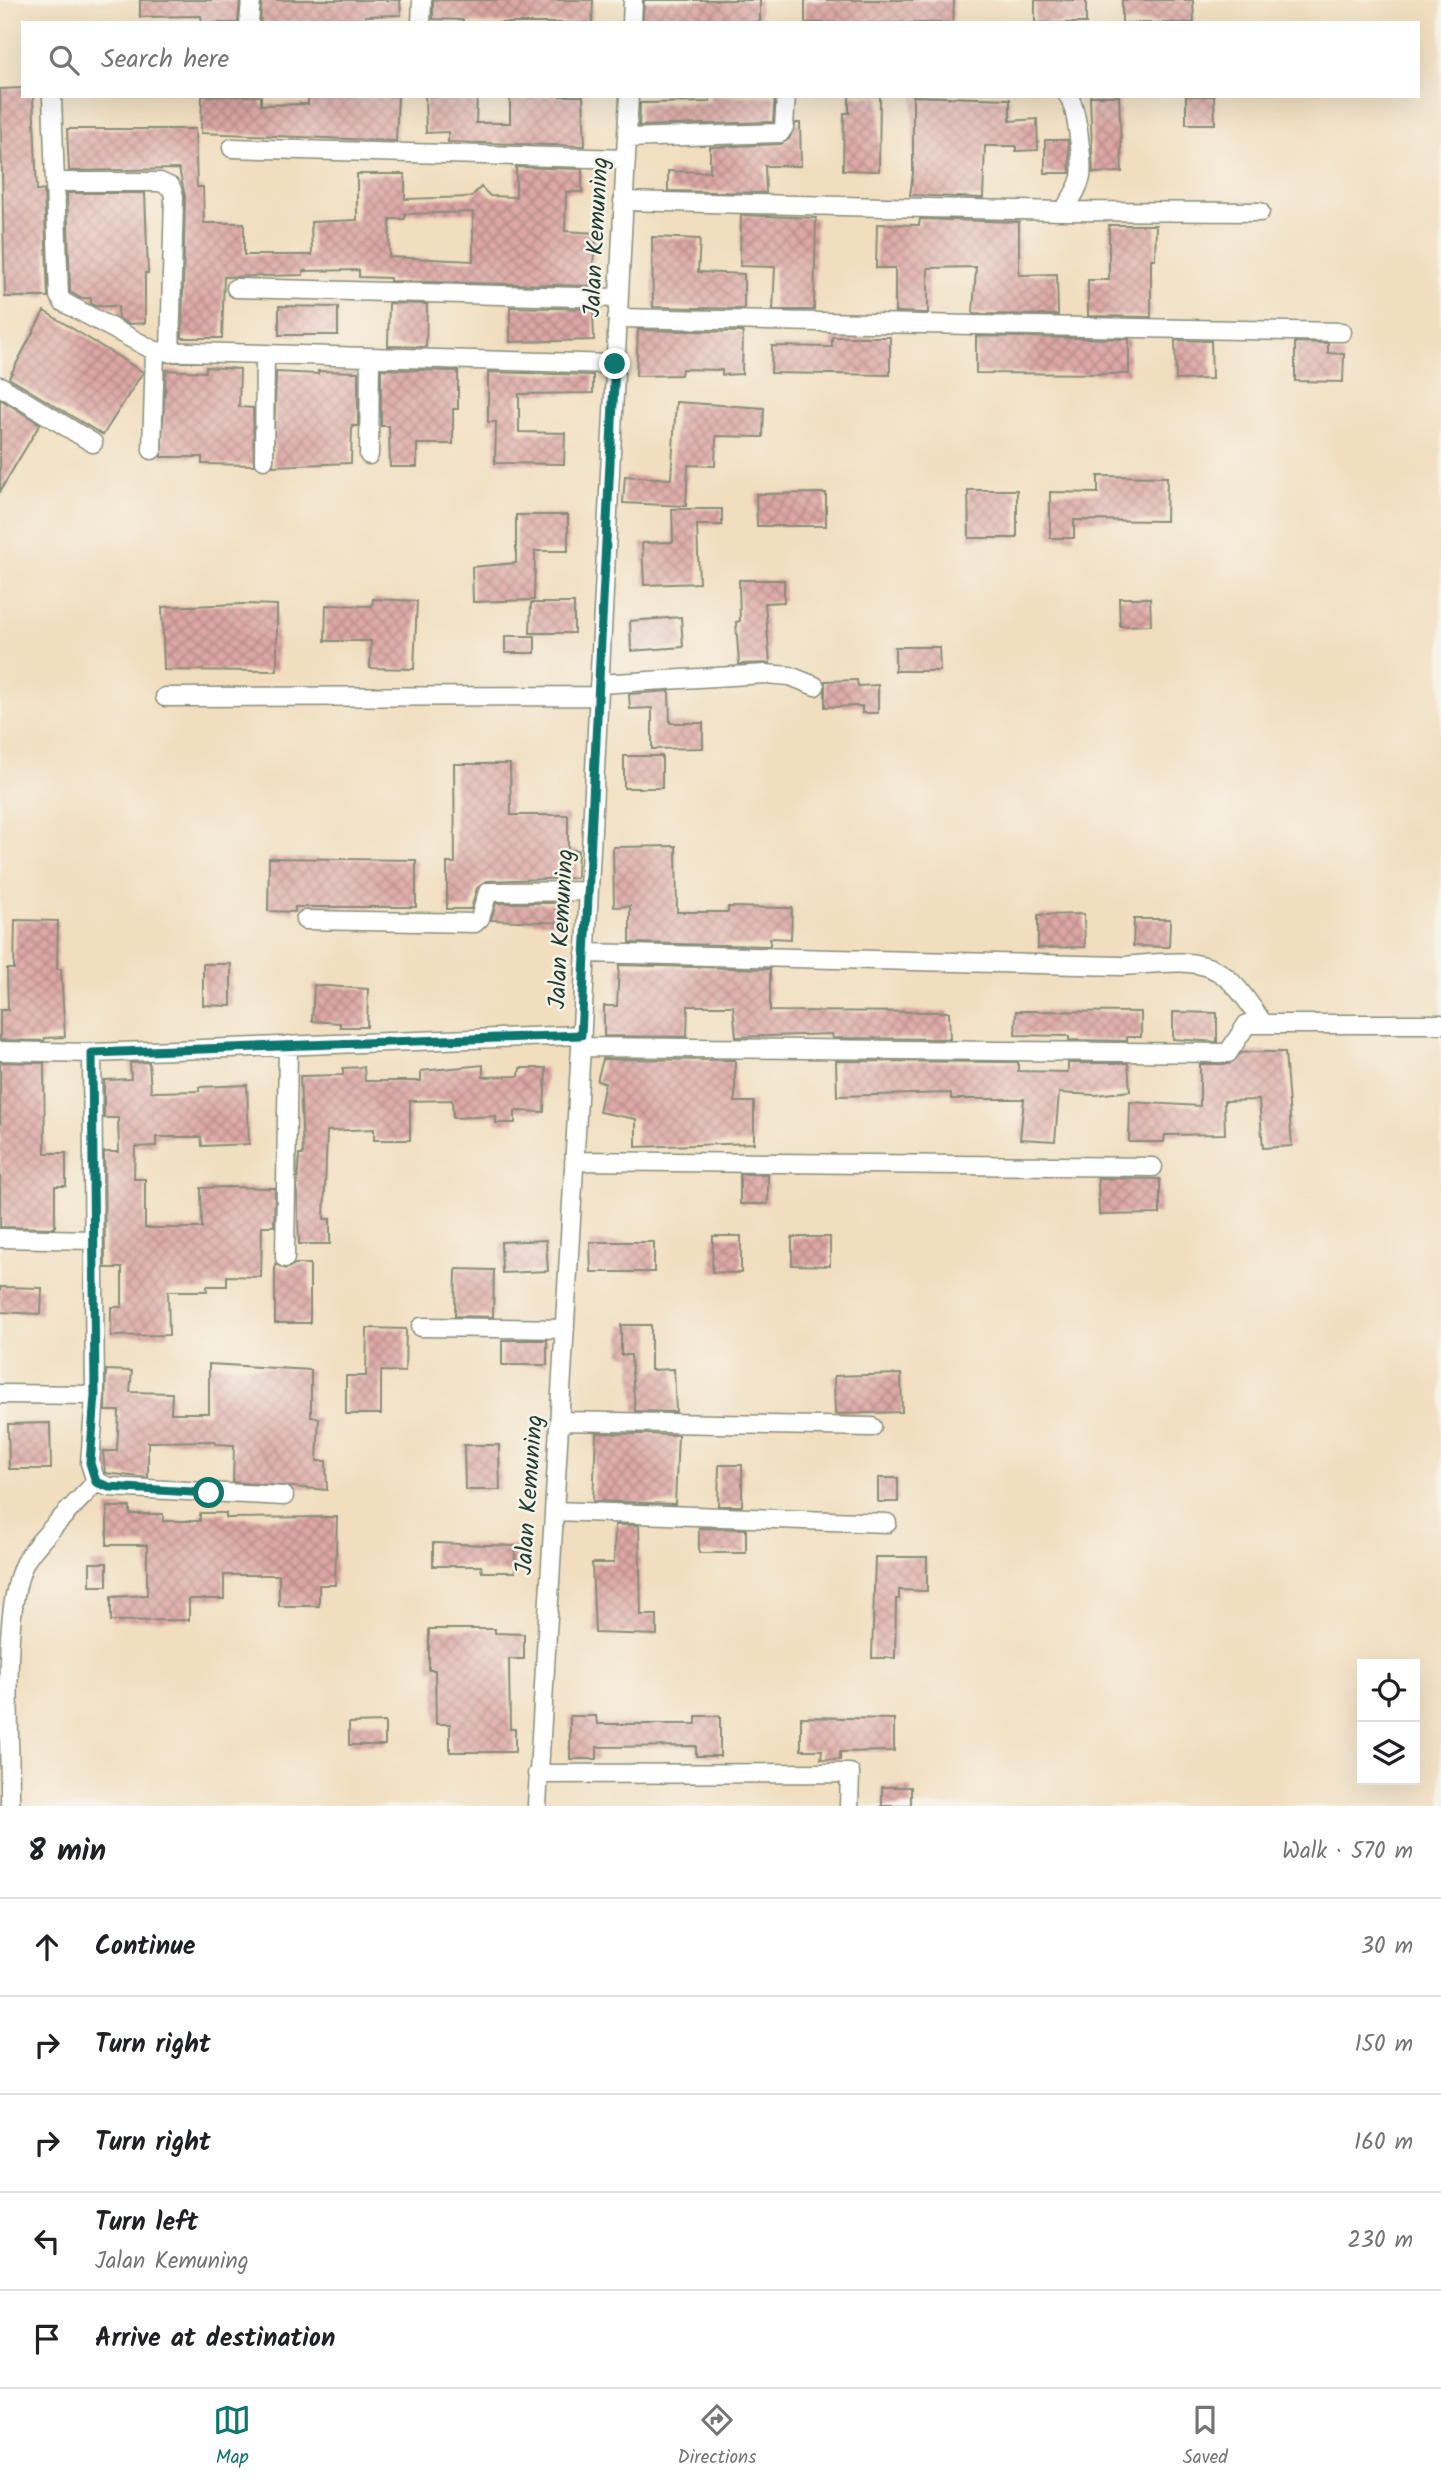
<!DOCTYPE html>
<html lang="en">
<head>
<meta charset="utf-8">
<style>
	:root { --surface:#fff; --page:#f2f2f2; --text:#202124; --muted:#757577; --line:#e0e0e0; --accent:#0f766e }
	body { margin:0; font-family:Kalam,sans-serif; background:var(--page); color:var(--text) }
	.controls { position:absolute; right:21px; bottom:21px; display:grid; overflow:hidden; border-radius:0px; box-shadow:0 7px 28px #0002 }
	.controls button { width:63px; height:63px; display:grid; place-items:center; padding:0; border:0; border-bottom:2px solid var(--line); background:var(--surface); color:var(--text); font:35px sans-serif }
	.stop { position:absolute; width:21px; height:21px; margin:-16px; border:5px solid #0f766e; border-radius:50%; background:#fff }
	.stop.end { background:#0f766e; border-color:#fff; box-shadow:0 2px 7px #0008 }
	.list { margin:0; padding:0; list-style:none }
	h2 { display:flex; justify-content:space-between; align-items:center; height:91px; margin:0; padding:0 28px; font-size:30px }
	h2 small { font-size:23px; font-weight:400; color:var(--muted) }
	.list li { display:grid; grid-template-columns:46px 1fr auto; gap:21px; align-items:center; box-sizing:border-box; height:98px; padding:0 28px; border-top:2px solid var(--line) }
	.list b { display:block; font-size:26px; white-space:nowrap }
	.list p { margin:0; font-size:23px; white-space:nowrap; color:var(--muted) }
	.list em { font-size:23px; font-style:normal; color:var(--muted) }
	.icon { flex:none; width:38px; height:38px; fill:none; stroke:currentColor; stroke-width:2; stroke-linecap:round; stroke-linejoin:round }
	.map { position:relative; flex:none; width:1441px; height:1806px; overflow:hidden }
	.search { position:absolute; background:var(--surface); box-shadow:0 7px 28px #0002; left:21px; right:21px; top:21px; height:77px; display:flex; align-items:center; gap:18px; box-sizing:border-box; padding:0 24px; border-radius:0px; color:var(--muted); font-size:26px }
	.sheet { height:581px; background:var(--surface) }
	nav { display:flex; justify-content:space-around; align-items:center; box-sizing:border-box; height:98px; border-top:2px solid var(--line); background:var(--surface); font-size:19px; color:var(--muted) }
	nav a { display:grid; justify-items:center; gap:4px }
	nav .on { color:var(--accent) }
	.map>svg:first-child { display:block }
	.building { fill:url(#building-cross-hatch); fill-rule:evenodd }
	.lines { fill:none; stroke-linecap:round; stroke-linejoin:round }
	.street-casing { stroke:#888e7a; stroke-width:21 }
	.street { stroke:#fff; stroke-width:18 }
	.route { stroke:#0f766e; stroke-width:9 }
	.labels { text-anchor:middle; dominant-baseline:central; stroke-width:5; stroke-linejoin:round; paint-order:stroke }
	.street-label { font-size:24px; fill:#1f3d34; stroke:#f7f3e8 }
</style>
</head>
<body>
<div class="map">
<svg width="1441" height="1806" viewBox="0 0 1441 1806">
	<defs>
		<pattern id="building-cross-hatch" width="8" height="8" patternUnits="userSpaceOnUse" patternTransform="scale(1.75)"><rect width="8" height="8" fill="#dda7a5"/><path d="M0 0l8 8M0 8l8-8" fill="none" stroke="#b38987"/></pattern>
	</defs>
	<rect width="100%" height="100%" fill="#f7f3e8"/>
	<filter id="ink" filterUnits="userSpaceOnUse"><feTurbulence type="fractalNoise" baseFrequency=".0143" numOctaves="2"/><feDisplacementMap in="SourceGraphic" scale="14" xChannelSelector="R" yChannelSelector="G"/><feConvolveMatrix kernelMatrix="1 2 1 2 8 2 1 2 1" color-interpolation-filters="sRGB"/></filter>
	<filter id="wash" filterUnits="userSpaceOnUse"><feTurbulence type="fractalNoise" baseFrequency=".00686" numOctaves="4" result="noise"/><feDisplacementMap in="SourceGraphic" scale="28" xChannelSelector="R" yChannelSelector="G"/><feGaussianBlur stdDeviation="1.57" result="paint"/><feColorMatrix in="noise" values="0 0 0 0 0 0 0 0 0 0 0 0 0 0 0 0 0 1.4 0 .05"/><feComposite in="paint" operator="in"/></filter>
	<g filter="url(#wash)">
		<rect width="100%" height="100%" fill="#f1debf"/>
		<g id="blocks">
			<path class="building" d="M140,0h100l-2,23h-36l-1,-7 -61,1z
				M262,0h138l1,15 -36,1v7h-105z
				M433,0h160l-1,23h-129v-3l-30,-1z
				M644,0h116v22l-117,1z
				M805,0h149l-1,23h-148z
				M1035,0h51v23h-51z
				M1122,0h71l1,23h-72z
				M23,88v8h10l4,95 7,-1 4,107h-43l-5,-208z
				M202,96h59v9l47,-1v-8h90l-2,45 -195,-8z
				M425,96h52l-1,27h34v-27h73l2,50 -137,-4v-10l-22,1z
				M710,96h65l-2,26 -134,4 1,-23 70,-1z
				M849,96h31l-1,75 -36,-1 1,-57h5z
				M913,96l97,3v22l27,-2 1,31 -22,1v-5h-31l-2,52 -73,-3 3,-22z
				M1090,96h29l3,76 -29,1z
				M1186,96h28l1,28h-29z
				M796,123h4l1,43h-36l1,27 -98,-2v-20l42,1v-25l71,-3 8,-5z
				M67,129h128l2,58h6l1,36h40v32h68l-1,-33 46,-2v-46h48v25l66,-2 10,-10 9,9 26,1v-30l66,2v23h-16l-1,39 32,2 -7,53 -200,-5v-3l-31,-1v-7l-56,1v4l-79,2 -2,61h-40l3,-142 -6,-27 -110,2zM473,212v49l-84,-4 1,-38h15v-5z
				M1045,140h23l2,33h-25z
				M67,193h78l3,80h-3v50l-17,1 -10,-6v-12h-23l-4,-2v-6h-11l-10,-6z
				M741,215l75,3 -2,92h-41l2,-43 -35,-1z
				M920,219l99,3v53l38,-1 1,41 -85,-1 3,-47 -48,1v45l-33,-1v-44h-19l1,-44 42,1z
				M1109,225h47l-1,34h-4v58l-63,-1v-36h21z
				M652,237l48,2 -2,33 46,2v35l-91,-2z
				M389,303l38,1 -1,43 -38,-1z
				M279,306l59,1v28h-59z
				M510,307l83,2 1,31 -84,2z
				M44,311l99,61 -40,63 -94,-57z
				M638,330l105,2 -1,42 -20,1v-5l-40,-1 -1,6 -45,1z
				M976,336l153,3v35l-153,-1z
				M832,337h58v38l-119,-2 1,-27 60,1z
				M1175,340l36,1 1,38 -36,1z
				M1295,342l33,1v10l16,1 -1,28 -48,-1z
				M206,367l34,2 -1,38 14,1 1,57 -52,-1v-7h-41l5,-87 39,2z
				M381,369l77,2v38h-5v35h-36v23h-27l-1,-41h-8z
				M318,371l40,1v54h-6l-1,37 -78,3 3,-94 42,2z
				M488,372l105,3v18l-74,1v38l46,1 -1,31 -69,-1 1,-41h-8z
				M0,399l40,25 -40,67z
				M676,402l88,6 -1,29 -47,-1 -1,30 -27,-1 -2,41 -63,-3 2,-27 46,3z
				M1098,476l69,1 -1,44 -92,-1v18h-24v-46l48,1z
				M968,490h49v48h-48z
				M826,493v33h-69l-1,-32z
				M672,509h50v16h-25l2,58 -55,2 -2,-42 31,-1z
				M516,515h52v36h-33l-1,49 -61,2 -1,-35 44,-4z
				M739,580h45v22l-19,1 5,60 -31,1 -3,-42 4,-1z
				M1119,598h31l1,27 -31,1z
				M373,599l44,2 -3,68 -44,-1 1,-27h-46l1,-36 46,1z
				M531,603h43v30h-44z
				M244,604l33,1v66l-113,-1 -2,-63z
				M681,617l2,30 -52,4 -1,-30z
				M505,636h30v17h-30z
				M895,647h44l1,24h-45z
				M857,680l1,6 20,-1v28h-16v-7l-37,1v-26z
				M669,691l1,32h33v25l-51,1v-41l-22,1 -1,-15z
				M624,756h38v32h-38z
				M454,764h56l1,51h57v35h10l-1,28 -90,3 -10,7 -6,21h-24v-46h8z
				M676,846l1,66h51v-5l64,1 -1,31 -21,-1v8l-140,-3v-37l-16,1 -1,-60z
				M269,858l147,2v47h-121v5l-27,-1z
				M496,903h71l-1,20 -75,-3z
				M1084,914l1,33 -47,1v-33z
				M1134,919h36l-1,28 -36,-1z
				M15,920l43,1 -1,48h4l4,68 -20,1 -1,3 -44,-1v-30h8l-1,-41h7z
				M203,964h28v42l-28,-1z
				M619,965l151,4v42l179,1 1,27 -117,-1 -1,-4 -96,3 -3,-31h-45l-1,31 -83,-1v-30h13z
				M314,985l54,4 -1,38h-27v-4l-28,-2z
				M1016,1011l125,1v25h-14v4l-58,-1v-4l-54,-1z
				M1173,1012l44,1v29l-44,-3z
				M1252,1052h33l7,94 -29,2 -4,-48 -35,1 1,33 -60,1 -1,7h-35l1,-40 70,4v-42h29l12,-11z
				M603,1059l132,1v42h19v41l-118,4v-28l-37,-7 6,-29 -8,-2z
				M836,1061l182,1v9l50,1v-9h60l2,28 -34,4 -37,-2 -4,48 -35,-2 4,-40h-73v-6l-114,3z
				M0,1062l44,1 1,90h21v33h-11v42l-55,-1z
				M149,1062l2,29 4,1 44,-1v-4l48,-2 2,59 -47,2 -1,-9h-45v9l-21,1 -1,32h11v49h57l-1,-40 27,-1 47,1 -1,38h-12l-1,51 -34,-1v10h-20v5h-39l1,44 -58,1v-29h11v-39h-17l-1,-116h15l-1,-34h-14v-38l27,-1 -1,-16z
				M483,1065v12l36,-1 1,-8h26l-2,44 -29,-1v12h-19v-7l-43,2 -1,-18 -42,1v39h-36v-11l-47,2 -3,88h6v25h-31l-2,-56 2,-33h4l-3,-79 43,-1v-7l21,-1 1,14h56v-10z
				M740,1174h28v30h-28z
				M1098,1178l62,1v35l-61,1z
				M713,1236h28v37l-29,-1z
				M792,1237h38v29l-38,-1z
				M546,1240l2,31 -46,2 -1,-31z
				M590,1242h64v30h-63z
				M275,1264l11,5 9,-5h15v59h-35z
				M456,1269l38,1 -1,47 -38,-1z
				M0,1287l42,1 -1,26 -41,-2z
				M621,1325h30v45l23,-1 2,43 -41,-1 -4,-56h-10z
				M367,1328l39,1 -1,43 -24,-1v43h-35v-38h20z
				M502,1340h45v25h-45z
				M209,1364l102,6v47l8,1 -2,43h9l1,29 -94,-8 1,-37 -19,-1v-3l-67,1v36l-43,-5 -2,-22h14l2,-40h-14l1,-41 26,1 -2,21 42,1 -1,20h38z
				M901,1374l1,38 -67,2 -1,-38z
				M50,1423l1,46h-42l-1,-45z
				M596,1433l82,2 -3,69 -82,-3z
				M464,1445h35l1,45h-35z
				M719,1465h23v41h-24z
				M878,1478h20v24h-20z
				M107,1507h23v7h33v7h37v-8h26v5l111,-1 -2,68h-16v21h-40v-31h-55v24h-35v21l-78,1v-24l36,-2v-50h-40z
				M615,1525h24l2,90h16v20l-62,-2 -3,-70h22z
				M699,1528l47,1v24h-47z
				M433,1543l82,3v26h-33l-1,-6h-48z
				M875,1557h52v34l-28,-1v9h-3l-1,59h-23z
				M90,1563h17v23h-17z
				M429,1629h66v4l29,1v25h-15l1,70h5v23h-65v-28h-14l-1,-54h-6z
				M570,1716h26l1,8h99v-8h24v40h-24v-10l-99,1v12h-27z
				M801,1717l93,2v32l-54,1v8l-19,-1 1,-9h-21z
				M385,1722v23h-36v-22z
				M882,1787h29v19h-29z"/>
		</g>
	</g>
	<g filter="url(#ink)">
		<use href="#blocks" fill-opacity="0" stroke="#888e7a" stroke-width="2"/>
		<g class="lines">
			<g class="street-casing">
				<path id="street" d="M249,23l2,-23
					M421,23l1,-23
					M632,23l1,-23
					M52,97l7,199 4,6 92,49 460,13
					M627,138l153,-5 4,-6 2,-31
					M232,148l394,11
					M56,182h104l11,5 3,9 -4,157
					M623,201l440,10 197,1
					M1063,211c7,-11 15,-21 18,-34 2,-13 -4,-73 -13,-81
					M236,288l382,10
					M617,318l725,14
					M0,386l93,57
					M152,450l3,-99
					M369,455l1,-97
					M264,460l1,-105
					M599,684l166,-10 25,2 25,10
					M165,697l433,-1
					M305,920l170,3 5,-5 8,-26 101,-1
					M585,953l535,13c30,-1 70,-10 97,5 19,10 34,36 47,53
					M581,1047l647,6 19,-29h194
					M0,1051l92,2 489,-18
					M92,1053l3,342 -5,68 6,19
					M574,1161l579,6
					M0,1238l93,2
					M285,1258l3,-213
					M421,1327l144,2
					M0,1394l95,1
					M560,1421l312,6
					M96,1482l13,5 175,9
					M554,1511l333,12
					M537,1774l313,-1 -1,33
					M10,1806c1,-61 -10,-194 15,-244 11,-20 53,-60 71,-80
					M537,1806l44,-759 48,-951"/>
			</g>
			<use href="#street" class="street"/>
		</g>
	</g>
	<g class="lines" filter="url(#ink)">
		<path class="route" d="M209,1493l-100,-6 -13,-5 -6,-19 5,-68 -3,-342 489,-18 34,-671"/>
	</g>
	<g class="labels">
		<g class="street-label">
			<text transform="translate(597 237) rotate(-87)">Jalan Kemuning</text>
			<text transform="translate(562 929) rotate(-87)">Jalan Kemuning</text>
			<text transform="translate(530 1495) rotate(-86)">Jalan Kemuning</text>
		</g>
	</g>
</svg>
<div class="controls">
<button><svg class="icon" aria-label="locate" viewBox="0 0 24 24"><circle cx="12" cy="12" r="6"/><path d="M12 2v4M12 18v4M2 12h4M18 12h4"/></svg></button>
<button><svg class="icon" aria-label="layers" viewBox="0 0 24 24"><path d="M12 4l9 5-9 5-9-5zM3 14l9 5 9-5"/></svg></button>
</div>
<div class="stop" style="left:209px;top:1493px"></div>
<div class="stop end" style="left:615px;top:364px"></div>
<div class="search"><svg class="icon" aria-label="search" viewBox="0 0 24 24"><circle cx="10" cy="10" r="6"/><path d="M15 15l6 6"/></svg>Search here</div>
</div>
<section class="sheet">
<h2>8 min<small>Walk · 570 m</small></h2>
<ul class="list">
<li><svg class="icon" aria-label="ahead" viewBox="0 0 24 24"><path d="M12 20V5M6 11l6-6 6 6"/></svg><div><b>Continue</b></div><em>30 m</em></li>
<li><svg class="icon" aria-label="right" viewBox="0 0 24 24"><path d="M7 20v-9h11M14 6l5 5-5 5"/></svg><div><b>Turn right</b></div><em>150 m</em></li>
<li><svg class="icon" aria-label="right" viewBox="0 0 24 24"><path d="M7 20v-9h11M14 6l5 5-5 5"/></svg><div><b>Turn right</b></div><em>160 m</em></li>
<li><svg class="icon" aria-label="left" viewBox="0 0 24 24"><path d="M17 20v-9H6M10 6l-5 5 5 5"/></svg><div><b>Turn left</b><p>Jalan Kemuning</p></div><em>230 m</em></li>
<li><svg class="icon" aria-label="arrive" viewBox="0 0 24 24"><path d="M6 21V4h12l-3 4 3 4H6"/></svg><div><b>Arrive at destination</b></div></li>
</ul>
</section>
<nav>
<a class="on"><svg class="icon" aria-label="map" viewBox="0 0 24 24"><path d="M3 6l6-2 6 2 6-2v14l-6 2-6-2-6 2zM9 4v14M15 6v14"/></svg>Map</a>
<a><svg class="icon" aria-label="directions" viewBox="0 0 24 24"><path d="M12 3l9 9-9 9-9-9zM9 14v-3h6M13 9l2 2-2 2"/></svg>Directions</a>
<a><svg class="icon" aria-label="saved" viewBox="0 0 24 24"><path d="M7 4h10v16l-5-4-5 4z"/></svg>Saved</a>
</nav>
</body>
</html>
